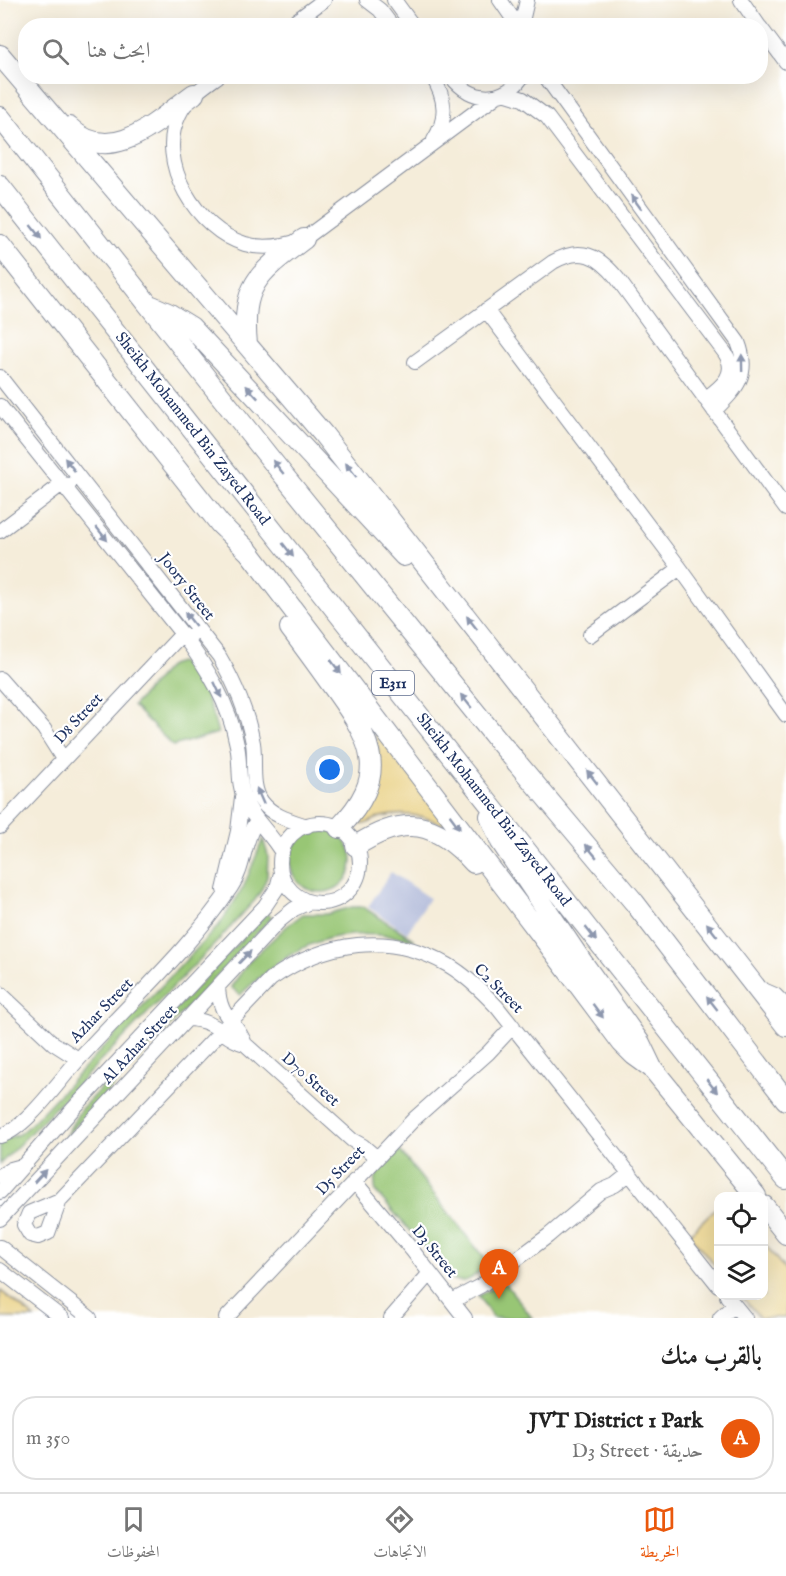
<!DOCTYPE html>
<html lang="ar">
<head>
<meta charset="utf-8">
<style>
	:root { --surface:#fff; --page:#f2f2f2; --text:#222; --muted:#767676; --line:#e0e0e0; --accent:#ea580c }
	body { margin:0; font-family:"IM FELL English",Amiri,serif; background:var(--page); color:var(--text); direction:rtl }
	.controls { position:absolute; right:18px; bottom:18px; display:grid; overflow:hidden; border-radius:12px; box-shadow:0 6px 24px #0002 }
	.controls button { width:54px; height:54px; display:grid; place-items:center; padding:0; border:0; border-bottom:2px solid var(--line); background:var(--surface); color:var(--text); font:30px sans-serif }
	.you { position:absolute; left:330px; top:770px; width:21px; height:21px; margin:-15px; border:4px solid #fff; border-radius:50%; background:#1a73e8; box-shadow:0 0 0 9px #1a73e833 }
	.badge { display:grid; place-items:center; width:39px; height:39px; border-radius:50%; background:var(--accent); color:#fff; font-size:20px; font-weight:700 }
	.pin { position:absolute; translate:-50% -50px; filter:drop-shadow(0 2px 3px #0008) }
	.pin::after { content:''; position:absolute; top:32px; width:21px; height:18px; background:inherit; clip-path:polygon(0 0,100% 0,50% 100%) }
	.list { margin:0; padding:0; list-style:none }
	h2 { display:flex; justify-content:space-between; align-items:center; height:78px; margin:0; padding:0 24px; font-size:26px }
	h2 small { font-size:20px; font-weight:400; color:var(--muted) }
	.list li { display:grid; grid-template-columns:39px 1fr auto; gap:18px; align-items:center; box-sizing:border-box; height:84px; margin:0 12px 12px; padding:0 12px; border:2px solid var(--line); border-radius:24px }
	.list b { display:block; font-size:22px; white-space:nowrap }
	.list p { margin:0; font-size:20px; white-space:nowrap; color:var(--muted) }
	.list em { font-size:20px; font-style:normal; color:var(--muted) }
	.icon { flex:none; width:33px; height:33px; fill:none; stroke:currentColor; stroke-width:2; stroke-linecap:round; stroke-linejoin:round }
	.map { position:relative; flex:none; width:786px; height:1318px; overflow:hidden; direction:ltr }
	.search { position:absolute; background:var(--surface); box-shadow:0 6px 24px #0002; left:18px; right:18px; top:18px; height:66px; display:flex; align-items:center; gap:15px; box-sizing:border-box; padding:0 21px; border-radius:24px; color:var(--muted); font-size:22px }
	.sheet { height:174px; background:var(--surface) }
	nav { display:flex; justify-content:space-around; align-items:center; box-sizing:border-box; height:84px; border-top:2px solid var(--line); background:var(--surface); font-size:16px; color:var(--muted) }
	nav a { display:grid; justify-items:center; gap:3px }
	nav .on { color:var(--accent) }
	.map>svg:first-child { display:block }
	.industrial { fill:#bbc3de }
	.green { fill:#98c675; stroke:#5a7a6a; stroke-width:1.5 }
	.sand { fill:#eeda9e; stroke:#84847e; stroke-width:1.5 }
	.lines { fill:none; stroke-linecap:round; stroke-linejoin:round }
	.minor-casing { stroke:#888e9c; stroke-width:16 }
	.highway-casing { stroke:#888e9c; stroke-width:22 }
	.minor { stroke:#fff; stroke-width:14 }
	.highway { stroke:#fff; stroke-width:20 }
	.oneway { fill:#8d97ae }
	.labels { text-anchor:middle; dominant-baseline:central; stroke-width:4.5; stroke-linejoin:round; paint-order:stroke }
	.shield { fill:#fff; stroke:#5f6d8e; stroke-width:1.5 }
	.shield-label { font-size:15px; font-weight:bold; fill:#1b2f5e }
	.street-label { font-size:16px; fill:#1b2f5e; stroke:#fff }
</style>
</head>
<body>
<div class="map">
<svg width="786" height="1318" viewBox="0 0 786 1318">
	<rect width="100%" height="100%" fill="#fff"/>
	<filter id="ink" filterUnits="userSpaceOnUse"><feTurbulence type="fractalNoise" baseFrequency=".0167" numOctaves="2"/><feDisplacementMap in="SourceGraphic" scale="12" xChannelSelector="R" yChannelSelector="G"/><feConvolveMatrix kernelMatrix="1 2 1 2 8 2 1 2 1" color-interpolation-filters="sRGB"/></filter>
	<filter id="wash" filterUnits="userSpaceOnUse"><feTurbulence type="fractalNoise" baseFrequency=".008" numOctaves="4" result="noise"/><feDisplacementMap in="SourceGraphic" scale="24" xChannelSelector="R" yChannelSelector="G"/><feGaussianBlur stdDeviation="1.35" result="paint"/><feColorMatrix in="noise" values="0 0 0 0 0 0 0 0 0 0 0 0 0 0 0 0 0 1.4 0 .05"/><feComposite in="paint" operator="in"/></filter>
	<g filter="url(#wash)">
		<rect width="100%" height="100%" fill="#f5edda"/>
		<path class="industrial" d="M391,872l38,26 -22,35 -39,-26z"/>
		<path class="green" d="M179,662c21,6 34,52 39,71l-45,13 -40,-40 37,-41z
			M290 861a31 31 0 1 1 62 0a31 31 0 1 1-62 0Z
			M263,839l5,16 -1,22 -6,14 -6,9 -41,45 -214,219v-23l19,-7 12,-10 189,-200 23,-36z
			M352,907h11l52,33c-79,-15 -117,0 -175,55l-9,-8 19,-27 37,-34 16,-12h24z
			M267,913l5,4 -207,220 15,-27z
			M400,1151l88,112c-11,10 -21,25 -37,15l-75,-86c-6,-19 12,-30 24,-41z
			M500,1284h6l26,34h-39l-15,-22z"/>
		<path class="sand" d="M372,726l85,105c-24,-13 -49,-21 -76,-14 -8,2 -14,9 -22,7l-1,-3c3,-8 10,-12 14,-19 11,-23 8,-53 0,-76z
			M718,1206v63l-29,-35z
			M764,1243l22,28v47h-26l-19,-22h23z
			M0,1291l2,1 33,26h-35z"/>
	</g>
	<g filter="url(#ink)">
		<g class="lines">
			<g class="minor-casing">
				<path id="minor" d="M367,0l13,10 12,16
					M394,0l19,26
					M500,0l18,26
					M741,0l18,26
					M289,26l35,-26
					M521,26l6,-26
					M760,27l26,35
					M218,76c-15,11 -31,21 -39,39 -24,47 18,115 66,129 20,6 40,2 59,-5l194,-144
					M432,76c14,22 16,42 2,64
					M451,76c21,27 52,28 72,0
					M545,76l193,266c13,33 -2,47 -24,69
					M504,93l19,6 24,18 178,236c14,21 -4,34 -20,46
					M486,310l194,258 106,147
					M415,362l138,-100c28,-16 45,-7 64,16l169,231
					M0,377l219,279c16,27 28,56 34,87 3,18 -3,44 9,59 10,14 30,19 45,24
					M0,406l182,228c25,33 47,69 55,111 4,18 0,38 8,55 7,19 26,33 37,53
					M0,531l62,-47 7,1
					M590,635l90,-67
					M0,679l44,50 19,30
					M280 863a40 40 0 1 1 80 0a40 40 0 1 1-80 0Z
					M0,827l182,-193 8,3
					M224,890l14,-59 4,-34
					M218,986c1,34 18,33 27,58
					M759,988l16,7 11,11
					M0,993l53,50 25,16
					M187,1019c32,1 34,19 58,25l107,96 11,6 14,12
					M0,1136c26,-7 58,-54 77,-75 53,-59 110,-109 154,-174 14,-20 12,-47 26,-67
					M0,1176l11,-7 11,-3
					M354,1181l58,69 53,68
					M0,1192l73,-83 192,-203 12,-18 4,-15
					M60,1200l211,-221c54,-38 118,-48 177,-14 19,11 34,26 49,42l221,278
					M60,1200l-12,33 -10,4 -8,-2 -6,-10 5,-12z
					M0,1219l279,-298 15,-12 16,-7
					M0,1247l90,71
					M0,1270l62,48
					M727,1296l18,22
					M452,1301l30,-16 66,-49 53,-45 14,-6 15,-12
					M226,1318l188,-199 74,-66 25,-27
					M391,1318l39,-45
					M720,1318l14,-13"/>
			</g>
			<g class="highway-casing">
				<path id="highway" d="M0,55l323,379 463,592
					M0,117l268,339 229,283 137,163 152,198
					M69,127c43,42 90,-8 125,-33
					M0,186l786,993
					M0,245l220,279 29,28 290,380 83,111 12,12 18,13
					M152,306l18,8 21,13 213,229
					M247,344c-6,-60 12,-71 57,-105
					M290,628c16,21 31,42 46,63 38,53 53,85 3,137
					M490,816l11,26 79,117 60,84 12,25 104,128
					M356,846c49,-32 79,-25 118,17
					M764,1206l22,28"/>
			</g>
			<use href="#minor" class="minor"/>
			<use href="#highway" class="highway"/>
		</g>
		<defs><path id="oneway-solid" d="M-6-.8H1V-3.2L6.5 0L1 3.2V.8H-6Z" transform="scale(1.5)"/></defs>
		<g class="oneway">
			<use href="#oneway-solid" transform="translate(636 202) rotate(-126)"/>
			<use href="#oneway-solid" transform="translate(36 232) rotate(52)"/>
			<use href="#oneway-solid" transform="translate(742 363) rotate(-91)"/>
			<use href="#oneway-solid" transform="translate(252 392) rotate(-133)"/>
			<use href="#oneway-solid" transform="translate(70 465) rotate(-128)"/>
			<use href="#oneway-solid" transform="translate(278 467) rotate(-129)"/>
			<use href="#oneway-solid" transform="translate(351 470) rotate(-128)"/>
			<use href="#oneway-solid" transform="translate(102 534) rotate(51)"/>
			<use href="#oneway-solid" transform="translate(288 550) rotate(52)"/>
			<use href="#oneway-solid" transform="translate(190 619) rotate(-128)"/>
			<use href="#oneway-solid" transform="translate(472 623) rotate(-128)"/>
			<use href="#oneway-solid" transform="translate(336 667) rotate(53)"/>
			<use href="#oneway-solid" transform="translate(218 690) rotate(65)"/>
			<use href="#oneway-solid" transform="translate(466 701) rotate(-129)"/>
			<use href="#oneway-solid" transform="translate(592 777) rotate(-128)"/>
			<use href="#oneway-solid" transform="translate(260 796) rotate(-114)"/>
			<use href="#oneway-solid" transform="translate(455 822) rotate(53)"/>
			<use href="#oneway-solid" transform="translate(591 851) rotate(-130)"/>
			<use href="#oneway-solid" transform="translate(712 930) rotate(-128)"/>
			<use href="#oneway-solid" transform="translate(591 934) rotate(52)"/>
			<use href="#oneway-solid" transform="translate(245 957) rotate(-46)"/>
			<use href="#oneway-solid" transform="translate(712 1003) rotate(-128)"/>
			<use href="#oneway-solid" transform="translate(598 1011) rotate(53)"/>
			<use href="#oneway-solid" transform="translate(712 1086) rotate(51)"/>
			<use href="#oneway-solid" transform="translate(40 1176) rotate(-47)"/>
		</g>
	</g>
	<g class="labels">
		<rect class="shield" x="372" y="671" width="42" height="24" rx="4.5"/>
		<g class="shield-label">
			<text x="393" y="683">E311</text>
		</g>
		<g class="street-label">
			<text transform="translate(192 429) rotate(52)">Sheikh Mohammed Bin Zayed Road</text>
			<text transform="translate(186 587) rotate(52)">Joory Street</text>
			<text transform="translate(79 719) rotate(-47)">D8 Street</text>
			<text transform="translate(493 810) rotate(52)">Sheikh Mohammed Bin Zayed Road</text>
			<text transform="translate(498 989) rotate(45)">C2 Street</text>
			<text transform="translate(102 1011) rotate(-46)">Azhar Street</text>
			<text transform="translate(140 1045) rotate(-47)">Al Azhar Street</text>
			<text transform="translate(310 1080) rotate(42)">D70 Street</text>
			<text transform="translate(341 1171) rotate(-46)">D5 Street</text>
			<text transform="translate(434 1252) rotate(51)">D3 Street</text>
		</g>
	</g>
</svg>
<div class="controls">
<button><svg class="icon" aria-label="locate" viewBox="0 0 24 24"><circle cx="12" cy="12" r="6"/><path d="M12 2v4M12 18v4M2 12h4M18 12h4"/></svg></button>
<button><svg class="icon" aria-label="layers" viewBox="0 0 24 24"><path d="M12 4l9 5-9 5-9-5zM3 14l9 5 9-5"/></svg></button>
</div>
<div class="you"></div>
<div class="pin badge" style="left:499px;top:1299px">A</div>
<div class="search"><svg class="icon" aria-label="search" viewBox="0 0 24 24"><circle cx="10" cy="10" r="6"/><path d="M15 15l6 6"/></svg>ابحث هنا</div>
</div>
<section class="sheet">
<h2>بالقرب منك<small></small></h2>
<ul class="list">
<li><span class="badge">A</span><div><b>JVT District 1 Park</b><p>حديقة · D3 Street</p></div><em>350 m</em></li>
</ul>
</section>
<nav>
<a class="on"><svg class="icon" aria-label="map" viewBox="0 0 24 24"><path d="M3 6l6-2 6 2 6-2v14l-6 2-6-2-6 2zM9 4v14M15 6v14"/></svg>الخريطة</a>
<a><svg class="icon" aria-label="directions" viewBox="0 0 24 24"><path d="M12 3l9 9-9 9-9-9zM9 14v-3h6M13 9l2 2-2 2"/></svg>الاتجاهات</a>
<a><svg class="icon" aria-label="saved" viewBox="0 0 24 24"><path d="M7 4h10v16l-5-4-5 4z"/></svg>المحفوظات</a>
</nav>
</body>
</html>
